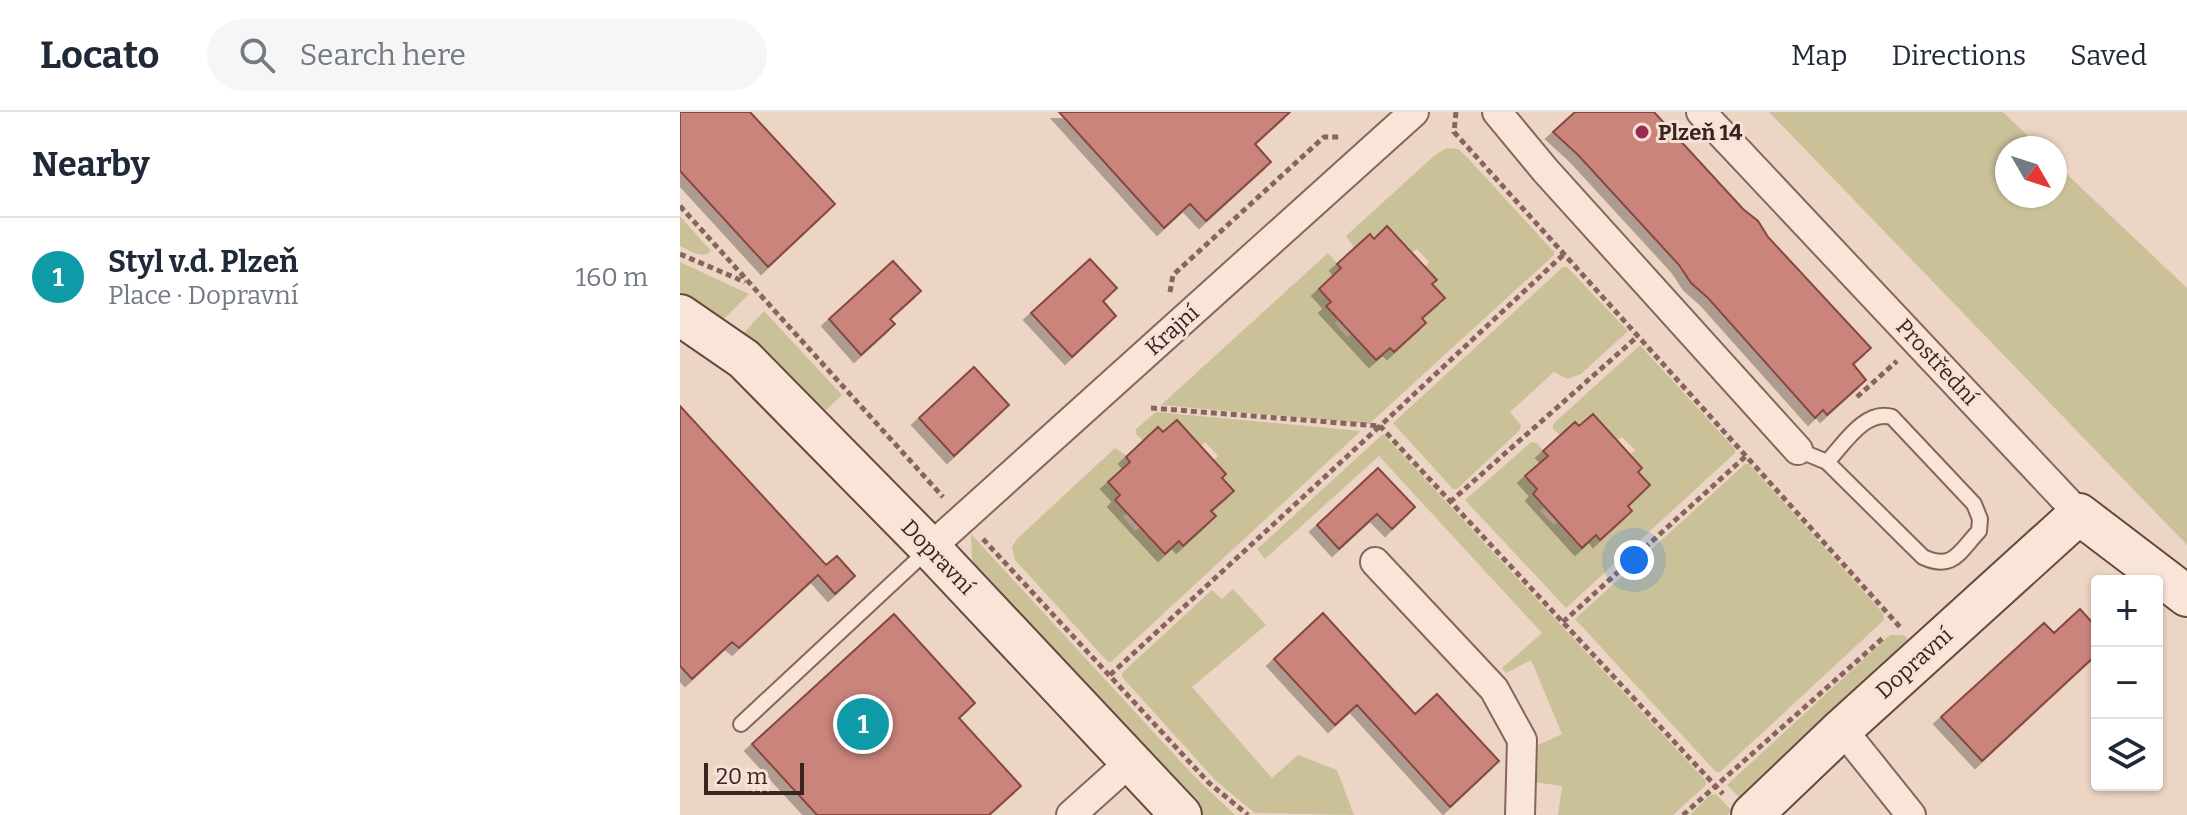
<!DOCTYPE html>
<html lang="en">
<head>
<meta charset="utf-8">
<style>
	:root { --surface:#fff; --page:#f6f6f7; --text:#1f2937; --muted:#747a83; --line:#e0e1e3; --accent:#1a73e8 }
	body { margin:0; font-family:Bitter,serif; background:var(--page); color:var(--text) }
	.controls { position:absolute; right:24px; bottom:24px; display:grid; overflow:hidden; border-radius:8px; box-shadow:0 2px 6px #0004 }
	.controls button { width:72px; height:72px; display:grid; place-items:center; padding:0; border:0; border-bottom:2px solid var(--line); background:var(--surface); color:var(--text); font:40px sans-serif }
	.compass { position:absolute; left:1315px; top:24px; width:72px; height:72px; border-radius:50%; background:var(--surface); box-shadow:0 2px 6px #0004; rotate:129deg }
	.scale { position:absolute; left:24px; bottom:20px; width:100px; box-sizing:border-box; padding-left:8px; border:4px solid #38231f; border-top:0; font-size:22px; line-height:28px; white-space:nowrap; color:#38231f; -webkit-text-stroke:6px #f5e1d5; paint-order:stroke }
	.you { position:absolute; left:954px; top:448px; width:28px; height:28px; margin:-20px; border:6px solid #fff; border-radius:50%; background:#1a73e8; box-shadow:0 0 0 12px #1a73e833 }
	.badge { display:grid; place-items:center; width:52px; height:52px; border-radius:50%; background:var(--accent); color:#fff; font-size:26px; font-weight:700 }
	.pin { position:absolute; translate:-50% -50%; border:4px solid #fff; box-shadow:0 2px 8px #0006 }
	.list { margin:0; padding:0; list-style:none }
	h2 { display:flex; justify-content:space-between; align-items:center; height:104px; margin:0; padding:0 32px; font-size:34px }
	h2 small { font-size:26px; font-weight:400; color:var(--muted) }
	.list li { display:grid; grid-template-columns:52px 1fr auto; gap:24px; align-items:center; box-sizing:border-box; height:120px; padding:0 32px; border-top:2px solid var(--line) }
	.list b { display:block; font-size:30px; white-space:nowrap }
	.list p { margin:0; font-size:26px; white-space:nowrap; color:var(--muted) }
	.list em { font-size:26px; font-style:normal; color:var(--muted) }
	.icon { flex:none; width:44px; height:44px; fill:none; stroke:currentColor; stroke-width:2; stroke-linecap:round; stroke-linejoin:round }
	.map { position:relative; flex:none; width:1507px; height:703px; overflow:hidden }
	header { display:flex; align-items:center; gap:48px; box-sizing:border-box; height:112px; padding:0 40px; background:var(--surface); border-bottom:2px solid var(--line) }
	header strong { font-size:38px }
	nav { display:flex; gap:44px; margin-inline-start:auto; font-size:28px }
	.search { width:560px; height:72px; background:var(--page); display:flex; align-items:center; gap:20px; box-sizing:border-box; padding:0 28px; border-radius:44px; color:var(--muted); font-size:30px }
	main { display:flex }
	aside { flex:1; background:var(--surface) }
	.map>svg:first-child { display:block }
	.green { fill:#cbc199 }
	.building { fill:#ca847c; stroke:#864842; stroke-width:2; filter:url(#shadow) }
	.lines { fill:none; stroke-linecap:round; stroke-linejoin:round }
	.lane-casing { stroke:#87655c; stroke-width:18 }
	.street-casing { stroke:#87655c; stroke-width:32 }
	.secondary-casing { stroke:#69473f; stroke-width:44 }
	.path { stroke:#87655c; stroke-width:5; stroke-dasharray:6 4; stroke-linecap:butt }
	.lane { stroke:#f8e5d8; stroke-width:14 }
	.street { stroke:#f8e5d8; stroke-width:28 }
	.secondary { stroke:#f8e5d8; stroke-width:40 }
	.poi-dot { fill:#952e4e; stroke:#f5e1d5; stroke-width:3 }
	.labels { text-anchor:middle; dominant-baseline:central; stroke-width:6; stroke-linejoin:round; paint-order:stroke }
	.poi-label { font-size:22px; font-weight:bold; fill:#38231f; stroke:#f5e1d5; text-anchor:start }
	.street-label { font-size:22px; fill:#38231f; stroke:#f5e1d5 }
</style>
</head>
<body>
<header>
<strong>Locato</strong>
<div class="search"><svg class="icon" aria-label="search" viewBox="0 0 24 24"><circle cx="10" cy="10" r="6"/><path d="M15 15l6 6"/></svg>Search here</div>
<nav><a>Map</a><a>Directions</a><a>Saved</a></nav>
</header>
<main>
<aside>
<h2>Nearby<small></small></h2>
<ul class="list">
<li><span class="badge" style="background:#0f9aa8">1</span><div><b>Styl v.d. Plzeň</b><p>Place · Dopravní</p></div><em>160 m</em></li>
</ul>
</aside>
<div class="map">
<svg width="1507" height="703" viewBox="0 0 1507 703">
	<defs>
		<filter id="shadow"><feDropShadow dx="-7" dy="7" stdDeviation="0" flood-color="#0004"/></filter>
	</defs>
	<rect width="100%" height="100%" fill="#edd5c5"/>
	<path class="green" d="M1089,0h234l37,36h-33v48h48v-33l132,125v257z
		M767,36l11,1 8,7 88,96v3l-185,169 -208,-19 167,-152 13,15 -22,20 12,14 -4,3 12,14 -4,4 12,14 5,-3 24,26 14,-12 5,4 31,-28 -4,-6 10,-34 5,-4 -12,-13 4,-5 -12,-13 -6,4 -24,-26 -13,12 -5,-5 -15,14 -8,-12 89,-81z
		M0,104l31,35c-9,9 -21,-1 -31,-5z
		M0,150l69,32 -27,27 -42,-29z
		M883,155h4l61,64 -47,43 -14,5 -13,-7 -44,40 11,13 -1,5 -63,59h-4l-60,-66z
		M84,199l78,84 -16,15 -85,-74z
		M960,233l95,104v4l-169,155 -101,-108 66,-58 6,1 11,13 -23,20 12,13 -4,5 12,13 -5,4 14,14 4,-4 24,26 14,-12 4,4 32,-27 -4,-6 22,-21 -12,-13 4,-4 -12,-13 5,-5 -13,-13 -5,3 -24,-26 -14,12 -4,-4 -15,13 -7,-6v-5z
		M476,300l205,19 -250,231h-3l-93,-102 -3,-13 5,-8 98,-91 12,8 3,6 -22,20 12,13 -4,5 11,13 -4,4 12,14 5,-4 24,27 15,-13 5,5 31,-29 -4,-6 22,-20 -11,-13 4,-5 -12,-13 4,-4 -13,-14 -4,4 -24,-26 -14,12 -5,-5 -15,14 -7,-7v-5z
		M703,322l323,347v4l-33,30h-115l4,-29 -28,-4 2,-36 26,-12 -31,-74 -25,13 -4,-5 40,-35 -163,-177 -114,103 -8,-10z
		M1065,352h4l134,149 1,7 -164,152h-4l-141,-153z
		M291,422l222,241 42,40h-36l-221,-238 -6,-19z
		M553,477l33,36 -74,62 80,91 26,-23 39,15 17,45 -99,-2 -39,-32 -94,-104v-4l90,-83 10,9z
		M1210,523h14l8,10 -169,156 -16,-16z
		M1036,682l16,17 -5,4h-37l20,-20z"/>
	<path class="building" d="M0,0h70l85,92 -67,63 -88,-96z
		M379,0h231l-35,32 16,18 -65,59 -16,-17 -26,24z
		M895,0h79l89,97 15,12 10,16 103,111 -18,16 13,16 -39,35 -4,-5 -8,8 -107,-120 -17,-15 -12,-18 -101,-110 -25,-23z
		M707,114l50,54 -5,4 13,14 -23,20 4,5 -32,29 -4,-4 -14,12 -50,-54 5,-4 -12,-13 22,-21 -4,-4 33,-30 4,5z
		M410,147l27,29 -14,13 13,15 -44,41 -41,-44z
		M213,149l28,30 -31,28 5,5 -34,31 -32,-36z
		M294,255l35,38 -55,51 -35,-38z
		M0,294l146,159 11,-9 18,20 -20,18 -17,-19 -79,73 -7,-6 -40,37 -12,-13z
		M913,302l49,54 -4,4 12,13 -22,21 4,5 -32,29 -4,-5 -14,13 -49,-54 4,-5 -12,-13 23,-20 -5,-5 32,-29 4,4z
		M497,308l49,54 -4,4 12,13 -23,20 5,5 -33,30 -4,-5 -14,13 -50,-54 5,-5 -12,-13 22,-20 -4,-5 32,-30 5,5z
		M698,356l37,39 -23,22 -15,-15 -38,35 -22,-24z
		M1400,497l17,19v26l-115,107 -41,-44 103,-94 10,10z
		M643,501l92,101 22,-20 62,67 -49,46 -93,-102 -22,20 -61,-66z
		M214,502l81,89 -16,15 62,68 -32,29h-172l-65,-71z"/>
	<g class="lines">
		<g class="lane-casing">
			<path id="lane" d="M1118,338l29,12 96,95c30,14 36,-5 56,-26l1,-12 -6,-15 -82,-87c-27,-8 -48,27 -65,45
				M61,612l189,-176"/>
		</g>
		<g class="street-casing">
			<path id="street" d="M817,0l48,58 253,280
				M1021,0l378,402
				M250,436l484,-436
				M695,450l119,127 28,51 -2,75
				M1162,617l69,86
				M391,703l59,-53"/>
		</g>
		<g class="secondary-casing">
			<path id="secondary" d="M0,203l64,44 186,189 251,267
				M1072,703l90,-86 237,-215 108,82"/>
		</g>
		<path class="path" d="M776,0l-2,20 446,495
			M0,94l263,291
			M0,142l65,28
			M883,143l-183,171 343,368
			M490,180l3,-17 151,-138h16
			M1177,285l40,-36
			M471,296l228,18
			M770,390l187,-165
			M303,427l226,244 39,32
			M883,510l183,-166
			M430,563l270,-249
			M1003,703l201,-178"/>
		<use href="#lane" class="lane"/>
		<use href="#street" class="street"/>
		<use href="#secondary" class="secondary"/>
	</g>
	<circle class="poi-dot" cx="962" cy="20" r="8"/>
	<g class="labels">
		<g class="poi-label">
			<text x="978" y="20">Plzeň 14</text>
		</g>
		<g class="street-label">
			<text transform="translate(492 218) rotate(-42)">Krajní</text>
			<text transform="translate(1257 250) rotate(47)">Prostřední</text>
			<text transform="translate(258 445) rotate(46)">Dopravní</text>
			<text transform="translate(1234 551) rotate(-42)">Dopravní</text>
		</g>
	</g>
</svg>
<div class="controls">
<button>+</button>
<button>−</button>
<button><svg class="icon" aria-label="layers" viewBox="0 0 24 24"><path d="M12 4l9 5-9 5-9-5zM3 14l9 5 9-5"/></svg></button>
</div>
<svg class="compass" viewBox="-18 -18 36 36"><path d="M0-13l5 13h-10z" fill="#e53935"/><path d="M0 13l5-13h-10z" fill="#747a83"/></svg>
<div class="scale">20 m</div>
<div class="you"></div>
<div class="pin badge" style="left:183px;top:612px;background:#0f9aa8">1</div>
</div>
</main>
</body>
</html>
